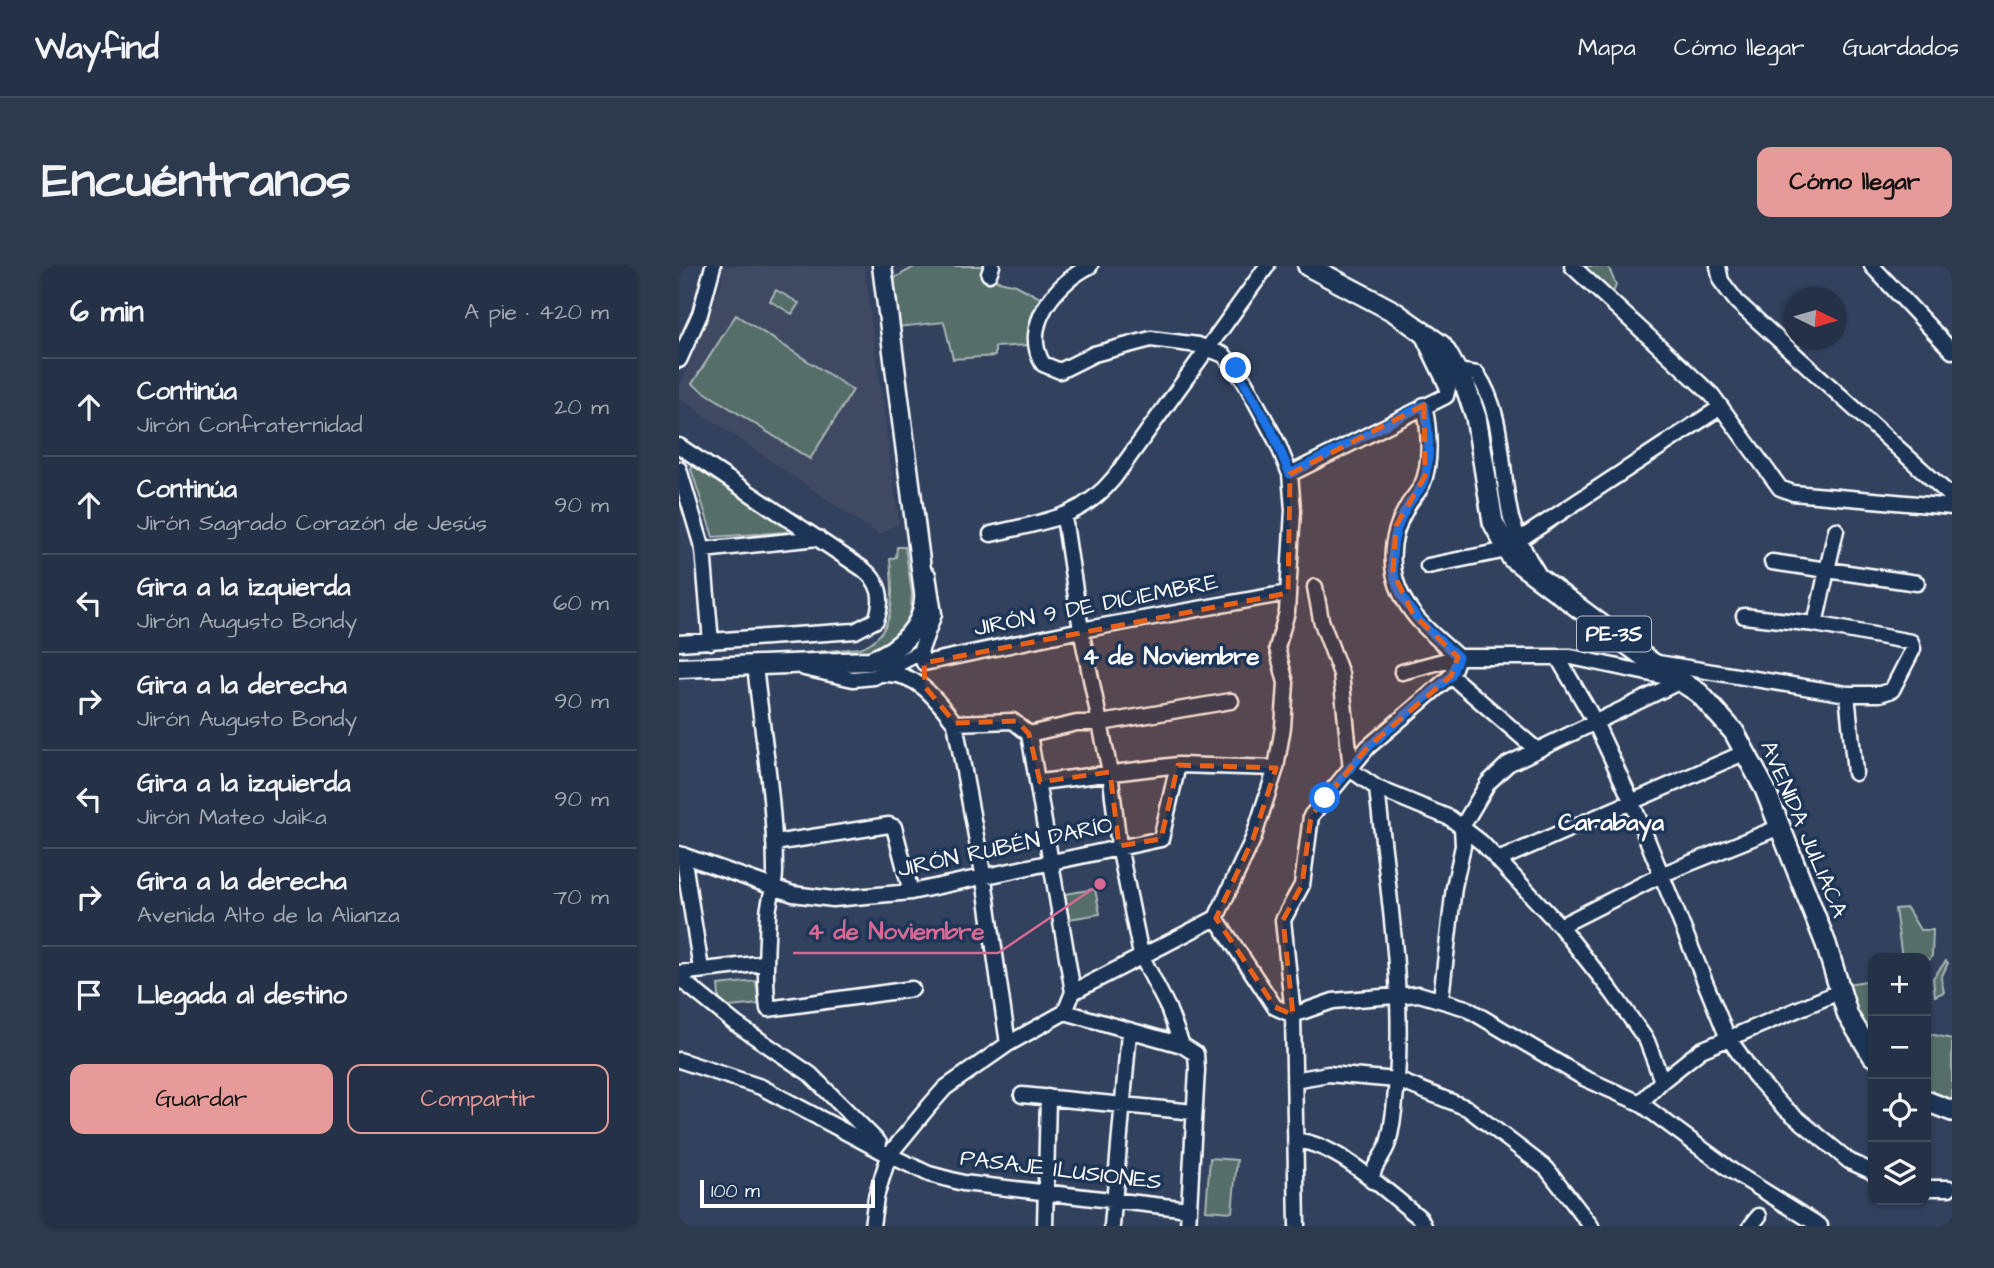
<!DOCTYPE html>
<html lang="es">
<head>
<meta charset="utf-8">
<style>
	:root { --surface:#253146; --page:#2d394d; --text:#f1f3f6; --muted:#a3a9b3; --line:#424c5f; --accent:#e69b98 }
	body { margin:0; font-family:"Architects Daughter",sans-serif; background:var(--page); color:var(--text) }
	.controls { position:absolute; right:21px; bottom:21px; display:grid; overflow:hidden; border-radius:14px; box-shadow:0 2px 5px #0004 }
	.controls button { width:63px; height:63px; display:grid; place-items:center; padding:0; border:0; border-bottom:2px solid var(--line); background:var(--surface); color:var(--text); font:35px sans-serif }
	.compass { position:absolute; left:1105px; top:21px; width:63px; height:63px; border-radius:50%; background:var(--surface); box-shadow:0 2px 5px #0004; rotate:95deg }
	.scale { position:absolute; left:21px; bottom:18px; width:175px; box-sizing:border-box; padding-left:7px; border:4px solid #fff; border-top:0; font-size:19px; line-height:24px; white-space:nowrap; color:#fff; -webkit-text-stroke:5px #1d3557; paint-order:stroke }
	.stop { position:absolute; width:21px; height:21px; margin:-16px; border:5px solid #1a73e8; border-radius:50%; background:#fff }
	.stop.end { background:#1a73e8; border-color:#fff; box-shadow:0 2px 7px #0008 }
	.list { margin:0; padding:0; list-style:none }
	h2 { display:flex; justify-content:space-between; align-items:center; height:91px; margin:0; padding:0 28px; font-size:30px }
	h2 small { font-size:23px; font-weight:400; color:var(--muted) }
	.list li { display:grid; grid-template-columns:46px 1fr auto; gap:21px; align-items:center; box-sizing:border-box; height:98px; padding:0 28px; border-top:2px solid var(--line) }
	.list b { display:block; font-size:26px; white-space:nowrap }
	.list p { margin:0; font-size:23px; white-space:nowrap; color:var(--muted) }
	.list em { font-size:23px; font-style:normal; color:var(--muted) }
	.actions { display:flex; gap:14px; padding:21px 28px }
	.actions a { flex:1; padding:16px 0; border:2px solid var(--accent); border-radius:14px; text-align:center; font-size:24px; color:var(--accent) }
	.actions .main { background:var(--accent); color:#111 }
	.icon { flex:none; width:38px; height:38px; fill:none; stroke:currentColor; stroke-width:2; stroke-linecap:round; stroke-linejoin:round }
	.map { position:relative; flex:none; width:1273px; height:960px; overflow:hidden; border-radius:14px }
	header { display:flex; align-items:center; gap:42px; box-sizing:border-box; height:98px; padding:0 35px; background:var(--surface); border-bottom:2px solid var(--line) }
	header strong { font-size:33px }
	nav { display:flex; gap:38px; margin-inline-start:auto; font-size:24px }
	.intro { display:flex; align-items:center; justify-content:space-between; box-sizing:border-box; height:168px; padding:0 42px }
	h1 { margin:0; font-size:49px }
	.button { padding:18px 32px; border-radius:14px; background:var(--accent); color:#111; font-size:24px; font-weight:700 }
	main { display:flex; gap:42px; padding:0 42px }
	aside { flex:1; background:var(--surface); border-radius:14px; box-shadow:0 2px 5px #0004 }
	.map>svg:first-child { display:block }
	.built { fill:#3f4a62 }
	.green { fill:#556e6b; stroke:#aab6b5; stroke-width:2 }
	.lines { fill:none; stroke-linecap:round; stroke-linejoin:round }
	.minor-casing { stroke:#fff; stroke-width:19 }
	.major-casing { stroke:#fff; stroke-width:23 }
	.highway-casing { stroke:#fff; stroke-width:24 }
	.minor { stroke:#1d3557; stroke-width:14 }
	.major { stroke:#1d3557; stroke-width:18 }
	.highway { stroke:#1d3557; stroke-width:19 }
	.route { stroke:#1a73e8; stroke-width:9 }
	.marked { fill:#e96118; fill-opacity:0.2; stroke:#e96118; stroke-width:5; stroke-dasharray:14 9; stroke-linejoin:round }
	.labels { text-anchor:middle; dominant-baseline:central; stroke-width:7; stroke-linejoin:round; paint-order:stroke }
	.shield { fill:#1d3557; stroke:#bbc2cd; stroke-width:2 }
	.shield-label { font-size:21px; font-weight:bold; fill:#fff }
	.street-label { font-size:23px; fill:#fff; stroke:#1d3557 }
	.neighbourhood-label { font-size:24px; font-weight:bold; fill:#fff; stroke:#1d3557 }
	.leader { fill:none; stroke:#d76994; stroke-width:2.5 }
	.callout-dot { fill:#d76994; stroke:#1d3557; stroke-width:2.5 }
	.callout-label { font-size:24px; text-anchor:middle; font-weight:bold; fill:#d76994; stroke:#1d3557; stroke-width:7; stroke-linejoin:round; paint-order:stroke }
</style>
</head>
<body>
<header>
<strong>Wayfind</strong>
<nav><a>Mapa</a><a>Cómo llegar</a><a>Guardados</a></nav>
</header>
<div class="intro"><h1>Encuéntranos</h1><a class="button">Cómo llegar</a></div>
<main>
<aside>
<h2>6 min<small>A pie · 420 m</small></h2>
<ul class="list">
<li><svg class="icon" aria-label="ahead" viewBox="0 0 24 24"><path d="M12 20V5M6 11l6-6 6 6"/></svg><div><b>Continúa</b><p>Jirón Confraternidad</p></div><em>20 m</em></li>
<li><svg class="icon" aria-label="ahead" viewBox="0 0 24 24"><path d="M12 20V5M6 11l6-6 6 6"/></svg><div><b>Continúa</b><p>Jirón Sagrado Corazón de Jesús</p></div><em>90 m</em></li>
<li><svg class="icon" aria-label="left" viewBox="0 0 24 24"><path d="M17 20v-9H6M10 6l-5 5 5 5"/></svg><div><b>Gira a la izquierda</b><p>Jirón Augusto Bondy</p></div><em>60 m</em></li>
<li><svg class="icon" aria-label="right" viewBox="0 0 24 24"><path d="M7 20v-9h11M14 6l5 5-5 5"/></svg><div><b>Gira a la derecha</b><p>Jirón Augusto Bondy</p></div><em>90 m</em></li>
<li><svg class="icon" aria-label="left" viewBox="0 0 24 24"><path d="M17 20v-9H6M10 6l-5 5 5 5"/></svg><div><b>Gira a la izquierda</b><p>Jirón Mateo Jaika</p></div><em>90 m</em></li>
<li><svg class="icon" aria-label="right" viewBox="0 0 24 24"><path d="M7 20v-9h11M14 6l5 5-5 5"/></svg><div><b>Gira a la derecha</b><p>Avenida Alto de la Alianza</p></div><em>70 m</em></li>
<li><svg class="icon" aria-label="arrive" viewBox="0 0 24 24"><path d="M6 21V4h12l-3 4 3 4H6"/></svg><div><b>Llegada al destino</b></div></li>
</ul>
<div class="actions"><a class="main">Guardar</a><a>Compartir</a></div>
</aside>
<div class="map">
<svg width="1273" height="960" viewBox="0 0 1273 960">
	<rect width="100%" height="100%" fill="#31415e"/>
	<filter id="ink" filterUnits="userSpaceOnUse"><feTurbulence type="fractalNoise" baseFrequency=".0143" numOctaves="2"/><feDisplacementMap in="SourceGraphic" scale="14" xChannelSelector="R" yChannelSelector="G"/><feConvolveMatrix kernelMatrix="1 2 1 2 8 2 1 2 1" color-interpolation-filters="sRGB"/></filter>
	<g filter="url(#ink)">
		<path class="built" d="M42,0h143l35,257 -20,12 -200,-137v-9l43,-107z"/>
		<path class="green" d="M237,0h69l-3,11 34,8 24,13 -9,19 -2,28 -34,2v9l-42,3 -9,-37 -46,5 -5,-48z
			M889,0h40l8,19 -8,21z
			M97,24l23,13 -7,11 -22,-13z
			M57,49l117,75 -43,69 -118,-75z
			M16,199l91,60 2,4 -2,3 -73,5 -22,-68z
			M218,281h8l7,47 -2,24 -4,9 -27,25 -130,6 111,-10c38,-14 33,-55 30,-89l6,-2z
			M416,623l5,25 -31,5 -4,-25z
			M1228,642l13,22h13l-1,26 -6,8v-6h-24l-7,-49z
			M1267,695l2,2 -7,15 3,14 -9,4 -2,-18z
			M1194,714v71l-33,-66z
			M77,715l3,23 -39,4 -2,-23z
			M1247,759l4,9 22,5v63l-26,-9z
			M531,892l27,2 -5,52 -26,-2z"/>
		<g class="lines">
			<g class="minor-casing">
				<path id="minor" d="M893,0l140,129 68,93 13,5 159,14
					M1039,0l3,15 16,21 215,195
					M1193,0l80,85
					M310,8l3,-8
					M0,94l21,-46 13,-48
					M778,105l20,3c28,40 23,98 34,144 6,20 15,37 26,54
					M0,180l184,123c18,14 21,30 13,51l-21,11 -176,12
					M0,203l24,81 8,92
					M611,208l156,-78 2,-8 -27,-56
					M385,251l17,113 29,142 9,74 22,109 27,53 14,37
					M312,268c49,-12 89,-14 123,-56l153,-212
					M840,274l202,-133
					M24,284l115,-12
					M1093,296l145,21
					M749,300l79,-16
					M636,321l6,33 20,54 10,96 26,18 73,30 32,25 78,83 52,66 35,49 15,40
					M1136,358l21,-94
					M241,386l4,11 157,-33 207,-37
					M879,392l36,62 37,80 96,236 28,40 26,29 68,56 24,11
					M979,397l189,31h33l12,-4 21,-41 -2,-7 -96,-18 -71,-8
					M76,399c7,68 20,138 20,207 0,15 -6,28 -7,42 -1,32 -4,63 0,95l144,-20
					M125,402l49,11 21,-2 46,-25 14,-38 -6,-39
					M723,406l56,-15h113l95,20
					M205,408c33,-2 52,25 71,49l58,-2 16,13 48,-11h24l130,-22
					M772,410l86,74
					M1168,428l8,79
					M276,457l29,156 24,165
					M350,468l44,258
					M361,516l138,-17 98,3
					M95,577l115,-18 5,2 17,65
					M0,588l114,40 40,5 78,-7 250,-53 17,-74
					M4,589l18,114
					M819,594l248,-108
					M537,652l59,89 18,8
					M881,660l103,-52 117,-47
					M0,707l85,-10
					M0,712l57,46 74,50 69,69
					M762,732l13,-111 9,-41 -1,-19 26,-44 20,-19 173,-83
					M386,746l117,33 14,9 1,16 -9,156
					M614,749l40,-14 86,-7 47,14 118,70 56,25 92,68 88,55
					M0,794l82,27 128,68 40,19 34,9 226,26
					M615,814l34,-6 69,6 70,28 80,61 44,57
					M343,829l172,17
					M961,837l22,-22 39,-31 138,-58
					M618,875c40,2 92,53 123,77l4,8
					M693,915c0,-16 11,-23 16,-38 6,-20 7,-43 9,-63 7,-97 -10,-196 -20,-292
					M1247,922h23
					M193,960l4,-29 13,-42 41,-50 15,-17 63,-44 57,-32 8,-20 143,-74 37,-79 23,-71 7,-41 3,-44 -9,-35 10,-36 6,-102 -3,-36 -13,-32 -32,-60 -21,-27 -26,-10 -47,-6 -57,15 -34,17 -17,-7c-23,-38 14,-82 47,-98
					M366,960l3,-129
					M433,960l17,-194
					M618,960l-4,-211 -10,-95 19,-35 9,-69 57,-69 83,-71 7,-19c-15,-14 -34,-28 -46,-45 -25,-33 -25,-71 -5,-105 4,-8 11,-14 15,-22 10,-22 7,-58 2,-80
					M1072,960l8,-10"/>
			</g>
			<g class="major-casing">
				<path id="major" d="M0,402l191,-7c29,-10 57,-36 54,-69l-42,-326"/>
			</g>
			<g class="highway-casing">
				<path id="highway" d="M629,0l85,45 48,34 6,9 19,34 10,29 17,105 19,36 139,104 48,31 35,39 31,57 61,155 22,72 25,40
					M1247,835l26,10"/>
			</g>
			<use href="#minor" class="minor"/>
			<use href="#major" class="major"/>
			<use href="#highway" class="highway"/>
		</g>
	</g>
	<g class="lines" filter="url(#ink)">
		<path class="route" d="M557,102l35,61 19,45 134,-69c5,22 8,58 -2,80 -4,8 -11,14 -15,22 -18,30 -21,65 -1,96 13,21 34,37 52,54l-7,19 -83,71 -43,51"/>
	</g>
	<path class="marked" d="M745,139l1,71 -29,50 -3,46 20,42 45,43 -7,19 -83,71 -57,69 -9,69 -19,35 10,95 -18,-8 -59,-89 37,-79 23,-71 -98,-3 -17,74 -42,7 -9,-74 -70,10 -11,-48 -12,-13 -62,2 -30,-36 -1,-24 364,-70 2,-119z"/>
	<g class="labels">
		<rect class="shield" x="898" y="350.5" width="74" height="35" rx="5"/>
		<g class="shield-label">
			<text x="935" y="368">PE-3S</text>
		</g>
		<g class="street-label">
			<text transform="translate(417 339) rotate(-11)">JIRÓN 9 DE DICIEMBRE</text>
			<text transform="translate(1125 563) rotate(67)">AVENIDA JULIACA</text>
			<text transform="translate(326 581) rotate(-12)">JIRÓN RUBÉN DARÍO</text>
			<text transform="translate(382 904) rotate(7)">PASAJE ILUSIONES</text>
		</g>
		<g class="neighbourhood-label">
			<text x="492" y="391">4 de Noviembre</text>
			<text x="932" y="557">Carabaya</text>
		</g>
	</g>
	<path class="leader" d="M421 618L319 687H114"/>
	<circle class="callout-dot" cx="421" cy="618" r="7"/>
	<g class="callout-label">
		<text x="217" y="673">4 de Noviembre</text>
	</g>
</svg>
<div class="controls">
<button>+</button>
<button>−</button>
<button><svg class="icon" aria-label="locate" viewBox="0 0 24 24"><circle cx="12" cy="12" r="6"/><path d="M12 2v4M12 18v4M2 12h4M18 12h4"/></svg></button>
<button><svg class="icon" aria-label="layers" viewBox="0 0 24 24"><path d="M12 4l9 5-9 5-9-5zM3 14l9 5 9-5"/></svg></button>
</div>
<svg class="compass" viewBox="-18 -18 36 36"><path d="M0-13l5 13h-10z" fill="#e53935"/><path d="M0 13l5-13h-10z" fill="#a3a9b3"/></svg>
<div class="scale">100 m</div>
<div class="stop" style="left:646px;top:532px"></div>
<div class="stop end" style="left:557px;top:102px"></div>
</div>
</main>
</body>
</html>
